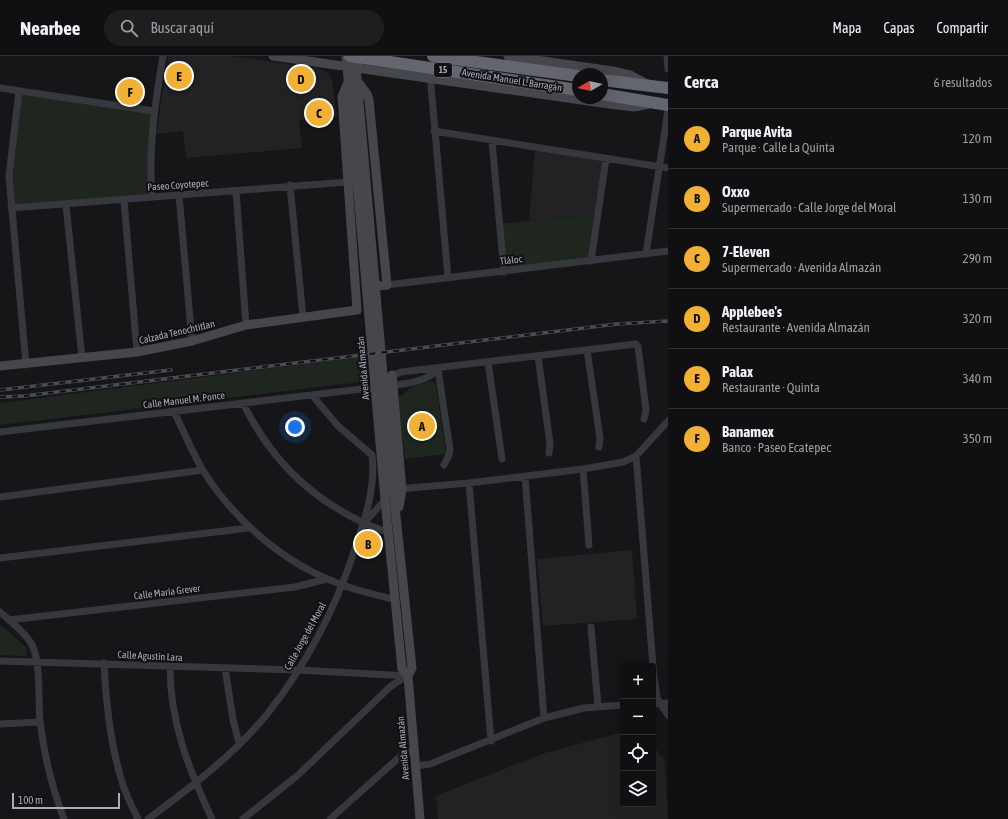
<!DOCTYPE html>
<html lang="es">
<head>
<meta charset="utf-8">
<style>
	:root { --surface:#101012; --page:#1e1e20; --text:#f1f3f6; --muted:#9c9d9f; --line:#303032; --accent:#f2b134 }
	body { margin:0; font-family:"Asap Condensed",sans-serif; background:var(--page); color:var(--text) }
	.controls { position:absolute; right:12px; bottom:12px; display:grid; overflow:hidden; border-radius:4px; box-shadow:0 4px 16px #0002 }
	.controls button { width:36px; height:36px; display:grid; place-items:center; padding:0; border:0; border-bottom:1px solid var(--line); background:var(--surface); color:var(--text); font:20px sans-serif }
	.compass { position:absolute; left:572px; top:12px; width:36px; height:36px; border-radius:50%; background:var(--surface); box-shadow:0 4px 16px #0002; rotate:261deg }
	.scale { position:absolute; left:12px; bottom:10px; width:108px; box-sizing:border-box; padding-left:4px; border:2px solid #a8adb8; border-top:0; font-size:11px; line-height:14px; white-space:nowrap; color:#a8adb8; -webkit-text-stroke:3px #111113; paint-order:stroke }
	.you { position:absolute; left:295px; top:371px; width:14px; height:14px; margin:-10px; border:3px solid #fff; border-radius:50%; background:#1a73e8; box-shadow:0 0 0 6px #1a73e833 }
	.badge { display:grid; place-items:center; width:26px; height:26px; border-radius:50%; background:var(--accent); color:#111; font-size:13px; font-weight:700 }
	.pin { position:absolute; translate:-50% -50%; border:2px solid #fff; box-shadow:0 1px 4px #0006 }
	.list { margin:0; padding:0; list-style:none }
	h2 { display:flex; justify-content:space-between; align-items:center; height:52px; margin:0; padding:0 16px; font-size:17px }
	h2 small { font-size:13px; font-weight:400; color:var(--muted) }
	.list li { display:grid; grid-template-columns:26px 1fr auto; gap:12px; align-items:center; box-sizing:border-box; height:60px; padding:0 16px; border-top:1px solid var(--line) }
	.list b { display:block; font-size:15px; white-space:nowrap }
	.list p { margin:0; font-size:13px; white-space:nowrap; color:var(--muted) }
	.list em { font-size:13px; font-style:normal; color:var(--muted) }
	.icon { flex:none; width:22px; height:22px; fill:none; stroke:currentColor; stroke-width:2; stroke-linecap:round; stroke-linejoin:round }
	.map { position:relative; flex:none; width:668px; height:763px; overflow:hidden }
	header { display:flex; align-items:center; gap:24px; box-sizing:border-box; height:56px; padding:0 20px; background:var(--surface); border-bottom:1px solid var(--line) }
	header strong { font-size:19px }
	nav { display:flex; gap:22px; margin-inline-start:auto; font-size:14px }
	.search { width:280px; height:36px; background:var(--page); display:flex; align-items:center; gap:10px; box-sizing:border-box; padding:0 14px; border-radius:22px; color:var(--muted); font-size:15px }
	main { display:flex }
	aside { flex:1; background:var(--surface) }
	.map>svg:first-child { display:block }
	.built { fill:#222225 }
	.green { fill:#1e261f }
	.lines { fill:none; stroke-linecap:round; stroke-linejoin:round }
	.street { stroke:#37383d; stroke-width:7 }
	.secondary { stroke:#45474d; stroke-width:9 }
	.highway { stroke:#63666e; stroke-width:12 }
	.rail-casing { stroke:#4a4c52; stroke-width:3.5 }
	.rail { stroke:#111113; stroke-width:2; stroke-dasharray:6; stroke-linecap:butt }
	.labels { text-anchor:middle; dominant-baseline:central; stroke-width:4; stroke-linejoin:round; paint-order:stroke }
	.shield { fill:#111113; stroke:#7b7e86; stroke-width:1 }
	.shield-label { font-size:9px; font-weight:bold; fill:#a8adb8 }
	.street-label { font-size:10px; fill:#a8adb8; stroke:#111113 }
</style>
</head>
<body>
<header>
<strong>Nearbee</strong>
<div class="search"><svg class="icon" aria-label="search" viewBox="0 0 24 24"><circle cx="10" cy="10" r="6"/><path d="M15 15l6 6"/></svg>Buscar aquí</div>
<nav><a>Mapa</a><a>Capas</a><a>Compartir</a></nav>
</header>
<main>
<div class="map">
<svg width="668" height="763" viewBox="0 0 668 763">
	<rect width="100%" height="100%" fill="#161618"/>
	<path class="built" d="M168,0h64l90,13 6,4 4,7 5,37 -38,3 3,28 -116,10 -3,-27 -27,3z
		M535,93l68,12 -6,53 -68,7z
		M632,494l5,69 -94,7 -6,-67z
		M623,676v72h30v-59l12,16 3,58h-230l-2,-23 109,-43z"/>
	<path class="green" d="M19,35l135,20 -2,86 -141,11 -2,-16z
		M598,158l-7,47 -87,11 -4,-48z
		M367,300l3,25 -370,44v-22z
		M430,325l4,1 2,2 10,70 -41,5 -7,-61 14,-11z
		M0,568l26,23 1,7 -2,2 -25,-1z"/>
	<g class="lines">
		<path class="street" d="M667,0l1,13
			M430,18l18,204
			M0,32l154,23
			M19,35l-10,85 17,189
			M434,75l234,37
			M492,85l12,131
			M290,129l13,132
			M236,135l10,134
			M179,139l13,146
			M152,141c-4,-49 3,-93 11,-141
			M124,145l13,151
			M66,149l16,153
			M11,152l337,-26
			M646,198l22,-144
			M591,205l15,-102
			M387,229l281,-34
			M587,294l13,88 -1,9
			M538,300l12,88 -1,9
			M488,306l14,97
			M438,313l12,81 -1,5 -5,10
			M388,322l13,-6 235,-28 2,3 8,63 -2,9
			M389,330c16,-2 38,-4 49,-17
			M243,347c26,54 67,95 121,120 8,4 17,6 25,10
			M174,356c10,19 18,41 30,60 31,49 83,94 139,113 17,7 35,10 53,15
			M0,376l379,-45
			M636,400l17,210
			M583,413l6,76
			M525,420l19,242
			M469,427l22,258
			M397,433l72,-6 114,-14 40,-7 13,-6 32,-35
			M0,441l203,-27
			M365,466l20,-22
			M0,502l249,-30
			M0,556c11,10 25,20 32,33 9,16 6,57 8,76 4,33 12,67 24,98
			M9,564l286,-33 32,-8
			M591,571l7,79
			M0,605l299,9 109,6
			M104,607c2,41 6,80 18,119 4,13 10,25 16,37
			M170,611c0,55 19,103 42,152
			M225,612l8,52 6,23
			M653,613l4,29 11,17
			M653,648l15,-1
			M0,668l40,-2
			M415,710l15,-2 114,-46 40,-10 39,-3
			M148,763c42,-31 87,-65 120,-106 38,-48 68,-106 87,-164 10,-30 21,-63 17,-94l-34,-29 -26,-31
			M243,763l55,-44 93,-89 16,-10
			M330,763l74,-66 10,-2"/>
		<path class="secondary" d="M273,0l336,48 25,3 15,-3
			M346,0l39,444 17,169 6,7 12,143
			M355,0l38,432 19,180 -4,8
			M508,0l105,15 17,4 17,9
			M358,26l9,12 2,6 18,185 -17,2
			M0,310l137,-14 55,-11 54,-16 111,-15 -15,-213 6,-15
			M392,319l10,115 -3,17"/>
		<path class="highway" d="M350,0l228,34
			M433,0l145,20
			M602,24l66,8
			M602,38l66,11"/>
		<g class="rail-casing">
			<path id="rail" d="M0,334l171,-20
				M0,341l24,-1 593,-72 51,-3"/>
		</g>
		<use href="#rail" class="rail"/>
	</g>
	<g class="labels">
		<rect class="shield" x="434" y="7" width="18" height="14" rx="3"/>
		<g class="shield-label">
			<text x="443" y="14">15</text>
		</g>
		<g class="street-label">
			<text transform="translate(512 24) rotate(9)">Avenida Manuel L. Barragán</text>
			<text transform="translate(178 129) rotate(-4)">Paseo Coyotepec</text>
			<text transform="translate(511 204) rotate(-7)">Tláloc</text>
			<text transform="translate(177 276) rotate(-13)">Calzada Tenochtitlan</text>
			<text transform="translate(363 312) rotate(-95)">Avenida Almazán</text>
			<text transform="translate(184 344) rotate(-7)">Calle Manuel M. Ponce</text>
			<text transform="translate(167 536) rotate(-7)">Calle María Grever</text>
			<text transform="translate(305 580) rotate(-61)">Calle Jorge del Moral</text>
			<text transform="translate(150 600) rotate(3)">Calle Agustín Lara</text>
			<text transform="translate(403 692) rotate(-95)">Avenida Almazán</text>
		</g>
	</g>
</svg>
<div class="controls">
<button>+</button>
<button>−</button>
<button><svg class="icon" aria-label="locate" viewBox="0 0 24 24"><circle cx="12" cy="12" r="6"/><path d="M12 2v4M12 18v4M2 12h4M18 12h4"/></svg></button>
<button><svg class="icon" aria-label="layers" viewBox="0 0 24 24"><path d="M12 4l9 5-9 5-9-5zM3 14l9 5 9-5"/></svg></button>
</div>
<svg class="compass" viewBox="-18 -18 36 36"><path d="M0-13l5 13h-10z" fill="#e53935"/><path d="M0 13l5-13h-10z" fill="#9c9d9f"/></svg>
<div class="scale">100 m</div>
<div class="you"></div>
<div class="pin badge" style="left:422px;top:370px">A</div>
<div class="pin badge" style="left:368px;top:488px">B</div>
<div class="pin badge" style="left:319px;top:57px">C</div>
<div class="pin badge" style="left:301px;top:23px">D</div>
<div class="pin badge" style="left:179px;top:20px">E</div>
<div class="pin badge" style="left:130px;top:36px">F</div>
</div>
<aside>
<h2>Cerca<small>6 resultados</small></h2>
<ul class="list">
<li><span class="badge">A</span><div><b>Parque Avita</b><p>Parque · Calle La Quinta</p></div><em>120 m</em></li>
<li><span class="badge">B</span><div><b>Oxxo</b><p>Supermercado · Calle Jorge del Moral</p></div><em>130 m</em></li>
<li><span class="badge">C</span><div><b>7-Eleven</b><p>Supermercado · Avenida Almazán</p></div><em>290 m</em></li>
<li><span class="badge">D</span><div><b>Applebee's</b><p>Restaurante · Avenida Almazán</p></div><em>320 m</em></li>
<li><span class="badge">E</span><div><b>Palax</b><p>Restaurante · Quinta</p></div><em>340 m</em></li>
<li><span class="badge">F</span><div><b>Banamex</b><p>Banco · Paseo Ecatepec</p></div><em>350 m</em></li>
</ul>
</aside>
</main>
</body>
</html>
